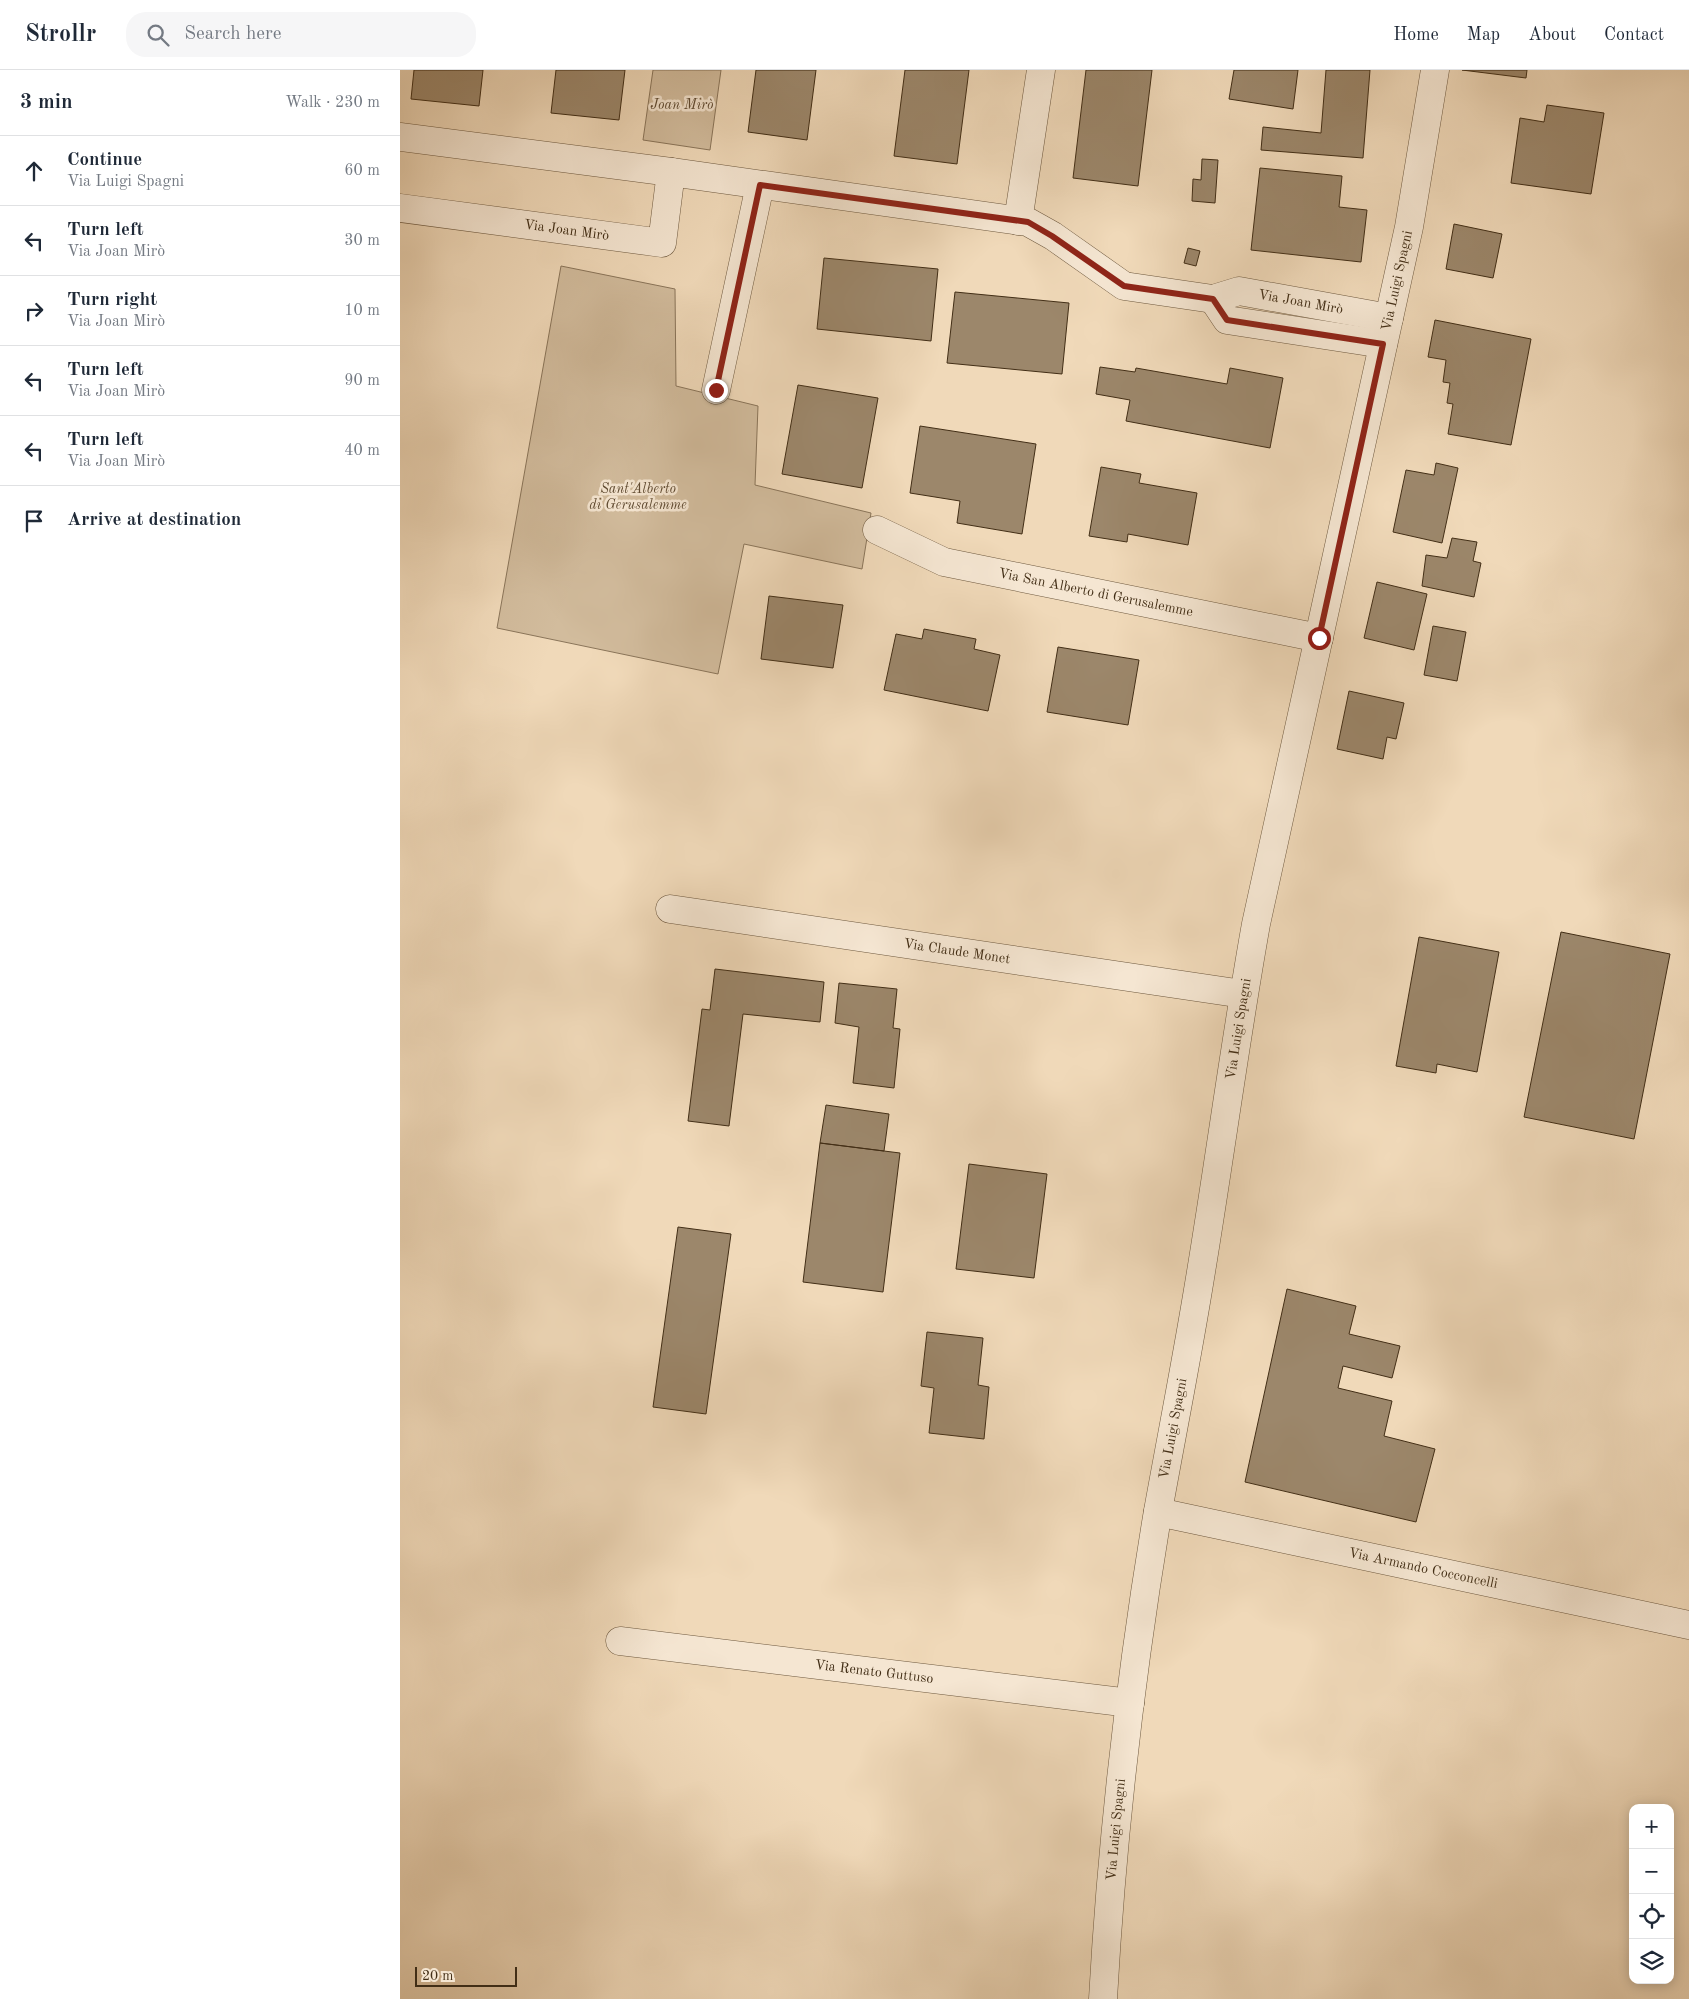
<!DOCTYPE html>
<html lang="en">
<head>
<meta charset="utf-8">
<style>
	:root { --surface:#fff; --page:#f6f6f7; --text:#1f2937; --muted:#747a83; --line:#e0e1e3 }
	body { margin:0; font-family:"Old Standard TT",serif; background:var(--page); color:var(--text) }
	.controls { position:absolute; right:15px; bottom:15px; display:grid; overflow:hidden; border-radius:10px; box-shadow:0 2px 12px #0003 }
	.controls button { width:45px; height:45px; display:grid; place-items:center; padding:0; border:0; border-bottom:1px solid var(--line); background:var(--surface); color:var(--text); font:25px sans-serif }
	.scale { position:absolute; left:15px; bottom:12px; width:102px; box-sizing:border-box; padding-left:5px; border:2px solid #422e16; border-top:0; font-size:14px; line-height:18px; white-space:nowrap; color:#422e16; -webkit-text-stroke:4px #f5e6d2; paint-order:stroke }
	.stop { position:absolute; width:15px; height:15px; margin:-11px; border:4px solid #8f2418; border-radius:50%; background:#fff }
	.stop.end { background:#8f2418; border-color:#fff; box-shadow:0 1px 5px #0008 }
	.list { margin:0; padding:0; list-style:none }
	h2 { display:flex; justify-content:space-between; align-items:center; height:65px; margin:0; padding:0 20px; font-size:21px }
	h2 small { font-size:16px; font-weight:400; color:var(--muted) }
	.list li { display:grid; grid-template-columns:32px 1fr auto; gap:15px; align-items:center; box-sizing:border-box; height:70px; padding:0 20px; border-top:1px solid var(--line) }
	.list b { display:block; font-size:19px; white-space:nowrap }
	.list p { margin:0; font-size:16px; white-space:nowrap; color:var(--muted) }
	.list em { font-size:16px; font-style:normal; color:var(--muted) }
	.icon { flex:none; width:28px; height:28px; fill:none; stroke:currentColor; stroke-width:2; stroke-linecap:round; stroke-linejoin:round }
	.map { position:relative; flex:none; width:1289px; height:1929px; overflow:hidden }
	header { display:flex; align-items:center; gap:30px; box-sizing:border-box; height:70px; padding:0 25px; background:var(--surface); border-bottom:1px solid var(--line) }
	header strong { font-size:24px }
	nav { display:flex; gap:28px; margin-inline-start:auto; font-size:18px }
	.search { width:350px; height:45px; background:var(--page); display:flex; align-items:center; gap:12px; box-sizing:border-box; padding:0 18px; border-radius:20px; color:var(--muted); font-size:19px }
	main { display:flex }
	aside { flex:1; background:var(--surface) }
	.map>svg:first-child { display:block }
	.park { fill:#d2bc9d; stroke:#8a755a }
	.building { fill:#9c876b; stroke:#422e16 }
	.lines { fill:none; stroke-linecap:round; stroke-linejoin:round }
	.minor-casing { stroke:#6e593f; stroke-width:29 }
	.minor { stroke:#f5e6d2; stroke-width:28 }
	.route { stroke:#8f2418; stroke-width:6 }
	.labels { text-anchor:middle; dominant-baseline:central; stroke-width:5; stroke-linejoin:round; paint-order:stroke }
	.park-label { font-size:14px; font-style:italic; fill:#5f4a31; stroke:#f5e6d2 }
	.street-label { font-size:14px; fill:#422e16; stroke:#f5e6d2 }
</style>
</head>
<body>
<header>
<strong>Strollr</strong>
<div class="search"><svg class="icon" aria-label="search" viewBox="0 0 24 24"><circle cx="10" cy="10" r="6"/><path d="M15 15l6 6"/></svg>Search here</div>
<nav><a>Home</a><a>Map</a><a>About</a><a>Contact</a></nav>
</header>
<main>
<aside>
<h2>3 min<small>Walk · 230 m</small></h2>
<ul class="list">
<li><svg class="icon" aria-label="ahead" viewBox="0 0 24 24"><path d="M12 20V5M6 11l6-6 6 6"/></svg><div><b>Continue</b><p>Via Luigi Spagni</p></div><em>60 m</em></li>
<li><svg class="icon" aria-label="left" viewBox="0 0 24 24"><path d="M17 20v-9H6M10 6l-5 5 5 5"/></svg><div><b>Turn left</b><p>Via Joan Mirò</p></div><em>30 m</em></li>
<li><svg class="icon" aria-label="right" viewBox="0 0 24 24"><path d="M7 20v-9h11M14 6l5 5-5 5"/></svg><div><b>Turn right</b><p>Via Joan Mirò</p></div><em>10 m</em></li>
<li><svg class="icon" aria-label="left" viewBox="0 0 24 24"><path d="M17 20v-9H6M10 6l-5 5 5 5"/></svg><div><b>Turn left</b><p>Via Joan Mirò</p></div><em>90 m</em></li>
<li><svg class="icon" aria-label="left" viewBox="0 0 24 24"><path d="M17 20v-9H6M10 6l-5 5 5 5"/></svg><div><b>Turn left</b><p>Via Joan Mirò</p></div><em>40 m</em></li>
<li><svg class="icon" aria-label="arrive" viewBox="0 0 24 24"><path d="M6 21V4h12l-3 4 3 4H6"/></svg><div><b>Arrive at destination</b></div></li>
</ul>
</aside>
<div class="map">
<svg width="1289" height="1929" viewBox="0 0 1289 1929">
	<rect width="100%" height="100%" fill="#f0d9b9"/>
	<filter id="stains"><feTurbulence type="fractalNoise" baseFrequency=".004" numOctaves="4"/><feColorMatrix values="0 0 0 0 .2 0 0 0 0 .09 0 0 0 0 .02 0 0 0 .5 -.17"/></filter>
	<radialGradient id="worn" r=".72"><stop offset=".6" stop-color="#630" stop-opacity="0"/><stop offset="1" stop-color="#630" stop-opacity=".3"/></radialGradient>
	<path class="park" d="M253,0h68l-11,80 -67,-10z
		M161,196l114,23 1,97 82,20 -3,79 116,28 -9,56 -118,-25 -26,130 -221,-46z"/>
	<path class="building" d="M14,0h69l-4,36 -68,-7z
		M156,0h69l-6,50 -68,-7z
		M356,0h60l-9,70 -59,-8z
		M505,0h64l-12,94 -63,-8z
		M686,0h66l-14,116 -65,-8z
		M834,0h64l-5,39 -64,-10z
		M926,0h44l-7,88 -102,-8 2,-23 58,6z
		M1062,0h65l-1,8z
		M1147,35l57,8 -13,81 -80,-11 9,-65 24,4z
		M802,89l16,1 -3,43 -23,-2 1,-22 8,1z
		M860,98l82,8 -3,31 28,3 -6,52 -110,-12z
		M1054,154l48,10 -9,44 -47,-9z
		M788,178l12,3 -4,15 -12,-3z
		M424,188l114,11 -7,72 -114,-12z
		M555,222l114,11 -7,71 -115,-11z
		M1035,250l96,19 -20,106 -63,-11 5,-30 -6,-1 3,-20 -7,-1 3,-22 -18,-3z
		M700,297l35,5 1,-4 91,16 3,-16 53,10 -13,70 -144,-27 4,-21 -34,-6z
		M398,315l80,13 -16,90 -80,-14z
		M520,356l116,18 -14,90 -65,-11 3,-22 -50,-8z
		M1036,393l22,5 -16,75 -49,-11 13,-62 28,5z
		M701,397l40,7 -2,9 58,10 -9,52 -60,-11 -1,8 -38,-6z
		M1052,468l25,4 -4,19 8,2 -7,34 -52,-11 4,-31 21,3z
		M977,512l50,12 -13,56 -50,-12z
		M369,526l74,9 -10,63 -72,-9z
		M1033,556l33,6 -9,49 -33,-6z
		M524,559l52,10 -2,10 26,6 -12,56 -104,-21 12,-56 26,5z
		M658,577l81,13 -11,65 -81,-13z
		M949,621l55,12 -8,36 -9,-2 -4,22 -46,-10z
		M1161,862l109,22 -36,185 -110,-22z
		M1019,867l80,15 -22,120 -40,-8 -1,9 -40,-7z
		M315,899l109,13 -4,40 -77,-8 -14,112 -41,-5 14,-112 8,1z
		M439,913l58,6 -4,39 7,1 -6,59 -41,-5 6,-56 -24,-4z
		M426,1035l63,9 -5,37 -64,-8z
		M420,1073l80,10 -17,139 -80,-10z
		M569,1094l78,10 -13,104 -78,-9z
		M278,1157l53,7 -25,180 -53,-7z
		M887,1219l69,17 -7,28 51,12 -8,32 -49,-12 -5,22 54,13 -8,35 51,13 -19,73 -171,-40z
		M527,1262l56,6 -5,47 11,2 -5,52 -55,-6 5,-45 -13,-2z"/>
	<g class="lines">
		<g class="minor-casing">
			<g id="minor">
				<path id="s1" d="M0,67l271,35 357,50 25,14 71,50 89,13 26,-8 150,27"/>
				<path id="s2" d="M0,138l262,35 9,-71"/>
				<path d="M618,151l23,-151"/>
				<path d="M813,229l14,21 156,24"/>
				<path d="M316,320l44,-205"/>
				<path id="s3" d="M477,460l67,32 375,76"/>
				<path id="s4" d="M270,839l573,85"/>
				<path id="s5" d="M758,1442l531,113"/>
				<path id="s6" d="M220,1571l510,62"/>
				<path id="s7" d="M703,1929c9,-163 28,-327 55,-488 13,-72 27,-143 39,-215 21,-124 37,-249 59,-372l153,-697 26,-157"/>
			</g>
		</g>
		<use href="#minor" class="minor"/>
	</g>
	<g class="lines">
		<path class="route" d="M316,320l44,-205 268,37 24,14 72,50 89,13 14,21 156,24 -64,294"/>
	</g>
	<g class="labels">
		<g class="park-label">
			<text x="282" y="35">Joan Mirò</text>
			<text x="238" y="419">Sant'Alberto<tspan x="238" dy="16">di Gerusalemme</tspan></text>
		</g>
		<g class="street-label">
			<text stroke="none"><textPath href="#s2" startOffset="168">Via Joan Mirò</textPath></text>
			<text stroke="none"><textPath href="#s7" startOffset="1745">Via Luigi Spagni</textPath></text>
			<text stroke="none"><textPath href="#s1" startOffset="929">Via Joan Mirò</textPath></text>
			<text stroke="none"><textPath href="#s3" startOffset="229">Via San Alberto di Gerusalemme</textPath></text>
			<text stroke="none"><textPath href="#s4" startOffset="290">Via Claude Monet</textPath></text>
			<text stroke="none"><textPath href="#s7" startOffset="980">Via Luigi Spagni</textPath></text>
			<text stroke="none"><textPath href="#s7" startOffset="575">Via Luigi Spagni</textPath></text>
			<text stroke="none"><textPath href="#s5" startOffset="271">Via Armando Cocconcelli</textPath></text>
			<text stroke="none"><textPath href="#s6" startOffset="256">Via Renato Guttuso</textPath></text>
			<text stroke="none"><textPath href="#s7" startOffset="170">Via Luigi Spagni</textPath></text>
		</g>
	</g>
	<rect width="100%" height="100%" filter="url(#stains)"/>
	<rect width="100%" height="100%" fill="url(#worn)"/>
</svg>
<div class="controls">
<button>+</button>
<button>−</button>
<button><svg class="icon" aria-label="locate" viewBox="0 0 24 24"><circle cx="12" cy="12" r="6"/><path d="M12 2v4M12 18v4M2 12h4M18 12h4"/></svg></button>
<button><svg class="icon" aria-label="layers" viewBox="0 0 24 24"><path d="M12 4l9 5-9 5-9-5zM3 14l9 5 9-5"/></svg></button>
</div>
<div class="scale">20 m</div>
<div class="stop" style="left:919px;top:568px"></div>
<div class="stop end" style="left:316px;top:320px"></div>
</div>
</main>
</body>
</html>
